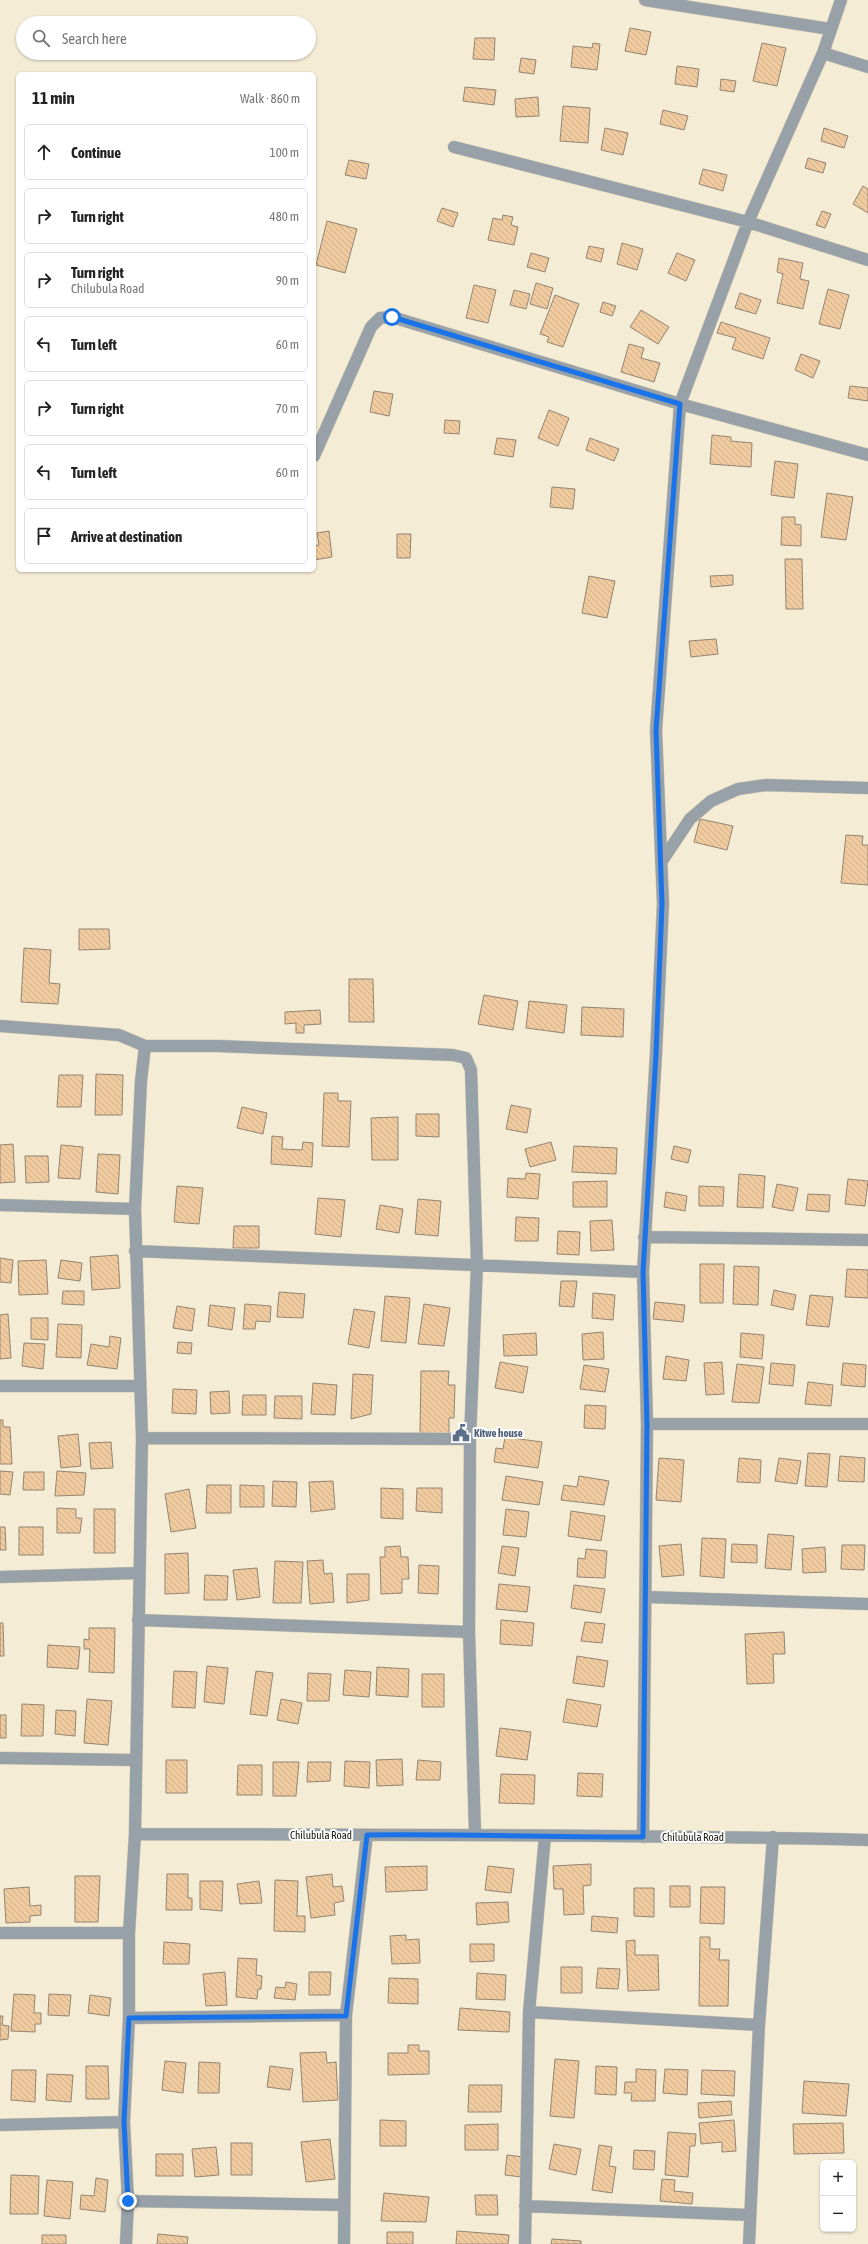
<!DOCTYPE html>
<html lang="en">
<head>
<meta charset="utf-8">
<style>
	:root { --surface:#fff; --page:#f6f6f6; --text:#222; --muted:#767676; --line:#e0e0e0 }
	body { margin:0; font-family:"Asap Condensed",sans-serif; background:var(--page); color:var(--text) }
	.controls { position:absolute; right:12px; bottom:12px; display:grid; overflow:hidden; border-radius:6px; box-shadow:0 1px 3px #0004 }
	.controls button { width:36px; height:36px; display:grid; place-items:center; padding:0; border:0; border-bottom:1px solid var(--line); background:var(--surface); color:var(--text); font:20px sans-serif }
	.stop { position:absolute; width:12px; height:12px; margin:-9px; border:3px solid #1a73e8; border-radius:50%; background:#fff }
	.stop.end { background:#1a73e8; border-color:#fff; box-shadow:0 1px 4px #0008 }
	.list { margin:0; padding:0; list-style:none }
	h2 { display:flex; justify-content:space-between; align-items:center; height:52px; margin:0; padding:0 16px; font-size:17px }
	h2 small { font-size:13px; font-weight:400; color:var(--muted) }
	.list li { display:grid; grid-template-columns:26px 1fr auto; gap:12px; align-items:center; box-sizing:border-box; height:56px; margin:0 8px 8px; padding:0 8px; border:1px solid var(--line); border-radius:6px }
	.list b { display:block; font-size:15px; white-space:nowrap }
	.list p { margin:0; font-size:13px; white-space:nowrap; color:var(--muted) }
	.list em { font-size:13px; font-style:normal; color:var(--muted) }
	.icon { flex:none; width:22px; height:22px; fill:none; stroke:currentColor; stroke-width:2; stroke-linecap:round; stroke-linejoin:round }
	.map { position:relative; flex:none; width:868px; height:2244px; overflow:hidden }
	.search { position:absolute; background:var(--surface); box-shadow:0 1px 3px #0004; left:16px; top:16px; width:300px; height:44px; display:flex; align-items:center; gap:10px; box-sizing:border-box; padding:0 14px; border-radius:22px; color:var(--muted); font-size:15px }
	.panel { position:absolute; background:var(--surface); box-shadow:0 1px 3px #0004; left:16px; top:72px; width:300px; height:500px; border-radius:6px }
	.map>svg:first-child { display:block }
	.building { fill:url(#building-back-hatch); stroke:#948472 }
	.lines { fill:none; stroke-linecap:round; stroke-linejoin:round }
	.minor-casing { stroke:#d1cab5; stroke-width:13 }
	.minor { stroke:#97a1a7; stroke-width:12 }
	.route { stroke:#1a73e8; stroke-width:5 }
	.labels { text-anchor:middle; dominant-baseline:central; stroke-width:4; stroke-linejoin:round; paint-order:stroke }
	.service-label { font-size:11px; font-weight:bold; fill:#4e5e75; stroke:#fff; text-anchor:start }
	.street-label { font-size:11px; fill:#1b1810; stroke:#fff }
</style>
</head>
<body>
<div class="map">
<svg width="868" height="2244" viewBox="0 0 868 2244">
	<defs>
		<pattern id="building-back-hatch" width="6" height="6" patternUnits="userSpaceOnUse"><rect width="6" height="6" fill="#f1cba0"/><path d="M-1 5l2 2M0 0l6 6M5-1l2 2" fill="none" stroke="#ceae89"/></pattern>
	</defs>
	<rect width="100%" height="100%" fill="#f4ecd5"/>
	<path class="building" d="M630,28l21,4 -5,23 -21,-4z
		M475,38h20l-1,22 -21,-1z
		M593,43l7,1 -3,26 -26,-3 2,-21 19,2z
		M762,43l24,5 -9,38 -24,-5z
		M521,58l15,2 -2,14 -15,-2z
		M677,66l22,3 -2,18 -22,-3z
		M721,79l15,2 -2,11 -14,-2z
		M465,87l31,3 -2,15 -31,-4z
		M538,97l1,19 -23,1 -1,-18z
		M563,106l27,2 -2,35 -28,-2z
		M663,110l25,6 -4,14 -24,-6z
		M605,128l23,5 -5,22 -22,-5z
		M824,128l24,8 -4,12 -23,-7z
		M808,158l18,5 -3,10 -18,-5z
		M349,160l20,4 -3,15 -21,-4z
		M703,169l24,6 -4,16 -24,-7z
		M863,186l5,3v24l-15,-9z
		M442,208l16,5 -5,14 -16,-6z
		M822,211l9,3 -6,14 -9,-3z
		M503,215l10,2 -2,8 7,2 -4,18 -26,-5 5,-22 9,2z
		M327,221l30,8 -12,44 -29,-8z
		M622,243l21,6 -6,21 -20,-6z
		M589,246l15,3 -3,13 -15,-4z
		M531,253l18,5 -4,14 -18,-5z
		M677,253l18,7 -9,21 -18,-8z
		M779,258l24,5 -3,16 9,2 -6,28 -26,-6 6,-29 -6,-2z
		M536,283l17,5 -6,21 -17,-5z
		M474,285l22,5 -8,33 -22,-5z
		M828,289l21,6 -9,34 -21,-5z
		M514,290l16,4 -4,15 -16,-4z
		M740,293l21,7 -5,14 -21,-6z
		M555,295l24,9 -16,43 -16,-5 2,-5 -9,-3z
		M603,302l13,4 -4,10 -12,-4z
		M641,310l28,17 -11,17 -28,-17z
		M721,322l49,16 -7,21 -31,-10 4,-11 -19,-5z
		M629,344l15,4 -3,10 19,5 -6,19 -33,-10z
		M801,354l19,7 -7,17 -18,-8z
		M850,386l18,2v13l-20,-3z
		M374,391l19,3 -4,22 -19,-4z
		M549,410l20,8 -11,28 -20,-8z
		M445,420l15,1 -1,13 -15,-1z
		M712,435l19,2v4l21,2 -1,24 -41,-3z
		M497,438l19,2 -3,17 -19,-3z
		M590,438l29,11 -5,12 -28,-11z
		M775,461l23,3 -4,34 -23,-3z
		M552,487l23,2 -2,20 -23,-2z
		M827,493l26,4 -7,43 -25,-3z
		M782,517h13v7l6,1v21l-20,-1z
		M329,531l3,26 -18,3v-14l5,-1 -2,-12z
		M397,534h14l-1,24h-13z
		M785,559h17l1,50h-17z
		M733,575v10l-22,2 -1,-11z
		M589,576l26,5 -8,37 -25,-5z
		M716,639l2,15 -27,3 -2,-16z
		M700,819l33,7 -6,24 -33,-8z
		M846,835l17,1 -1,9h6v40l-27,-2z
		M79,929h30l1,20 -31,1z
		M24,948l27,2 -2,33 11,1 -2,20 -37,-2z
		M349,979h24l1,43h-25z
		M484,995l34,6 -5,29 -35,-6z
		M529,1001l38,4 -3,28 -38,-5z
		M582,1007l42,2 -1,28 -42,-2z
		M320,1010l1,14 -17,1v8h-8v-10l-11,1v-12z
		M96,1074l27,1 -1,40h-27z
		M59,1075h24l-2,32h-24z
		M324,1093h14v8h13l-2,46 -27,-1z
		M511,1105l20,4 -4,24 -21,-4z
		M242,1107l25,6 -4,21 -26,-6z
		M416,1114h23v23l-23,-1z
		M398,1117v43h-26l-1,-42z
		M272,1136l11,1 -1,12 20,1 1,-8 10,1 -1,24 -41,-3z
		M551,1142l5,18 -26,7 -5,-18z
		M13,1144l2,38 -15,1v-38z
		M61,1145l22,2 -3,32 -22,-1z
		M574,1146l43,2 -1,26 -44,-2z
		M674,1146l17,4 -3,13 -17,-4z
		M98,1154l22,1 -2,39 -22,-2z
		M25,1156h23l1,26 -23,1z
		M526,1173l14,1 -2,25 -31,-2 1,-19 17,1z
		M739,1174l26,2 -2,32 -26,-1z
		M848,1179l20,2 -3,25 -20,-2z
		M607,1181v26h-34v-25z
		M777,1184l21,4 -5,23 -21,-4z
		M177,1186l26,2 -4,36 -25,-2z
		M699,1186l25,1 -1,19h-24z
		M666,1192l21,4 -2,15 -21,-4z
		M808,1194l22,1 -1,17 -23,-2z
		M318,1198l27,2 -4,37 -26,-3z
		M418,1199l23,2 -3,35 -23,-2z
		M380,1205l23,4 -4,24 -23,-4z
		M516,1217l23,1 -1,23h-23z
		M612,1220l2,30 -23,1 -1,-30z
		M234,1226h25v22h-26z
		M558,1231l22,1 -1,23 -22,-1z
		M118,1255l2,33 -28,2 -2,-33z
		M0,1258l13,2 -2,23 -11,-1z
		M46,1260l2,34 -29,1 -1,-34z
		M61,1260l21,3 -2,18 -22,-3z
		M700,1264h24l-1,39h-23z
		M734,1266l25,1 -1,38 -25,-1z
		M847,1269l21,1v28l-23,-1z
		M561,1281h16l-3,26 -15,-1z
		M774,1290l22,5 -3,15 -22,-5z
		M63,1291h21v14l-22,-1z
		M279,1292l26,2 -2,24 -26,-1z
		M593,1293l22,2 -2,25 -21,-2z
		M810,1295l23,2 -4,30 -23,-2z
		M385,1296l25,2 -4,45 -25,-2z
		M655,1302l30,3 -2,17 -30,-3z
		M245,1304l26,2 -1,16 -14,-1 -1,8h-12z
		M424,1304l26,4 -6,38 -26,-2z
		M210,1305l25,3 -3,22 -24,-4z
		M177,1306l18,3 -3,22 -19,-3z
		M354,1309l21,3 -6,36 -21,-4z
		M8,1314l3,44 -11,1v-44z
		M31,1318h17v22l-17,-1z
		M58,1324l24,1 -1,33 -25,-1z
		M603,1332l1,27 -21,1 -1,-26z
		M536,1333l1,22 -33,1 -1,-21z
		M741,1333l23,2 -2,24 -22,-2z
		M110,1336l11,2 -4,31 -30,-4 4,-21 18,3z
		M178,1342l14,1 -1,11 -14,-1z
		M24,1343l21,1 -2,25 -21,-3z
		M666,1356l23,4 -3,21 -23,-2z
		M500,1362l28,5 -5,26 -28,-5z
		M722,1362l2,32 -18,1 -2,-32z
		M771,1363l24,2 -2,21 -24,-2z
		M843,1363l23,2 -1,22 -24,-2z
		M737,1364l27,3 -5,36 -27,-1z
		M584,1365l25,4 -4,23 -25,-3z
		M421,1371h28l-1,14h7l-1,33h-5v16l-29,-1z
		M353,1374l20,1 -2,39 -20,5z
		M808,1382l25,3 -2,21 -26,-2z
		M313,1383l24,2 -2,30 -24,-1z
		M173,1389l24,1 -1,24 -24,-1z
		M229,1391l1,22 -19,1 -1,-22z
		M243,1395h23v20h-24z
		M275,1396h27v23l-28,-1z
		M585,1405l21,1 -1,23 -21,-1z
		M0,1420h3v7h7l2,37h-12z
		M78,1434l3,32 -20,2 -3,-32z
		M505,1437l37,5 -4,26 -44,-6 2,-14 7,1z
		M111,1442l2,26 -22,1 -2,-26z
		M808,1453l22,1 -3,33 -22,-1z
		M840,1456l25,2 -1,24 -26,-1z
		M659,1458l25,2 -3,42 -25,-2z
		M739,1458l22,2 -1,23 -23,-1z
		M779,1458l22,3 -4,23 -22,-3z
		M0,1471l13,1 -3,23 -10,-1z
		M57,1471l29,2 -2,22 -29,1z
		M24,1472h20v18h-21z
		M506,1476l37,6 -4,23 -37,-5z
		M579,1476l30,5 -5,24 -43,-5 3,-15 13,2z
		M273,1481l24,1 -1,25 -24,-1z
		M333,1481l2,28 -24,3 -2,-30z
		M207,1485h24v28h-25z
		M240,1485l24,1v21h-24z
		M381,1488l22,1v30l-22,-1z
		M417,1488h25v25l-26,-2z
		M189,1489l7,39 -25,4 -6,-38z
		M57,1508l19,1v9h6l-2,15h-23z
		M94,1509h21v44h-21z
		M506,1509l23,3 -3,25 -23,-2z
		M571,1511l34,5 -4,25 -33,-5z
		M0,1527h5l1,23h-6z
		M19,1527h24v28h-24z
		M768,1534l26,2 -3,34 -26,-2z
		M702,1538l24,1 -2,39 -24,-2z
		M681,1544l3,31 -22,2 -3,-31z
		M732,1544l25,1v18l-26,-1z
		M842,1545h23l-1,25 -23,-1z
		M400,1546l1,11h7l1,22h-7v14l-21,1 -1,-37h5v-10z
		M502,1546l17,2 -4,28 -17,-3z
		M825,1547l1,25 -23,1 -1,-24z
		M586,1549l21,2 -2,27 -28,-1 1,-19 7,1z
		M188,1553l1,40 -24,1v-40z
		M323,1560l1,14 8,-1 2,29 -24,2 -3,-43z
		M275,1561l28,1 -2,41h-28z
		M419,1565l20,1 -1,28 -20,-1z
		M257,1568l3,29 -23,3 -4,-30z
		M347,1574h22v26l-22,3z
		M205,1575l23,1 -1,24h-23z
		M499,1584l31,3 -3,25 -31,-3z
		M574,1585l31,4 -4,24 -30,-5z
		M501,1620l33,3 -2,23 -32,-2z
		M585,1622l20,2 -3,19 -21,-2z
		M0,1623h3l1,33h-4z
		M89,1628h26l-1,45 -25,-1 1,-23h-6v-10l5,1z
		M784,1632l1,22h-12l1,29 -27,1 -2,-50z
		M48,1645l32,2 -2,22 -31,-2z
		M577,1656l31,5 -4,26 -31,-4z
		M207,1666l21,2 -4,36 -20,-2z
		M377,1667l32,2 -1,28 -32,-2z
		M345,1670l26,2 -2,25 -26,-2z
		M174,1671l23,1 -2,36 -23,-1z
		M256,1671l17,2 -6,43 -17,-2z
		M308,1673l23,1 -2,27h-22z
		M422,1674h22v33h-22z
		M87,1699l25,2 -4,44 -24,-2z
		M281,1699l21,4 -4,21 -21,-4z
		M567,1699l34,6 -4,22 -34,-5z
		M22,1704l22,1 -1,31h-22z
		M56,1710l20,1 -1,25 -20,-2z
		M0,1715h6v23h-6z
		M500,1728l31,4 -4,28 -31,-4z
		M402,1759l1,26 -26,1 -1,-26z
		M166,1760h21v33h-21z
		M418,1760l23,2 -1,18h-24z
		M345,1761l25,1 -1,26 -25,-2z
		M273,1762h26l-3,34h-23z
		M308,1762h23l-1,19 -23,1z
		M238,1765h24v30h-25z
		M578,1773l25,1 -1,23 -25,-1z
		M501,1774l34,1 -1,29 -35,-1z
		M591,1864v21l-8,1 1,28 -20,1 -1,-26h-9l-1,-23z
		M427,1866v24l-41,2 -1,-25z
		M488,1866l26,3 -3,24 -26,-3z
		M167,1874h21v24h4v12h-26z
		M332,1874l1,13 9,-1 2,15 -10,2 1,12 -24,3 -5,-41z
		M75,1876h25l-2,46h-23z
		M275,1880l23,1 -1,35h8v16l-31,-1z
		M200,1881h23l-1,30 -22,-2z
		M259,1881l3,22 -22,1 -3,-20z
		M670,1886h20v21h-20z
		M29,1887l1,19 11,-1v10l-11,1v6l-24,1 -2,-34z
		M701,1887h24l-1,37 -24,-1z
		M634,1888h20v29l-20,-1z
		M508,1902l1,20 -32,3 -1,-22z
		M592,1916l26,2 -1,15 -26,-2z
		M406,1935v5l13,-1 1,24 -28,1 -2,-28z
		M700,1937h10v12h10l-1,11h10l-1,46h-29z
		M635,1940v15h23l1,35 -31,1 -2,-50z
		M164,1942l26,2 -1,20h-26z
		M470,1944h24v17l-24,1z
		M238,1958l19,1 -1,16 6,1 -1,13h-3l-1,10 -21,-2z
		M561,1967h21v26h-21z
		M598,1968l22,1 -2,20 -22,-1z
		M225,1972l2,33 -21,1 -3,-32z
		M309,1972h22l-1,23h-21z
		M477,1973l29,2 -1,25 -29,-1z
		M389,1978l29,1v25l-30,-1z
		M286,1982l11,2 -2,16 -21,-2 2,-11 9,1z
		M14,1994l21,1 -1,18h7v11h-6v8l-24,-1z
		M49,1994l22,1 -2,21 -21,-1z
		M90,1995l21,3 -2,18 -21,-3z
		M460,2008l50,4 -1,20 -51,-2z
		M0,2016h3l-1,9 7,1 -1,13 -8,1z
		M408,2045h11v6h10v23l-41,1v-22h20z
		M326,2052l1,11 9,-1 2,38 -35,2 -3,-49z
		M555,2059l24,2 -5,57 -24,-2z
		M165,2061l21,2 -3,30 -21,-3z
		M199,2062l21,1 -1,30h-21z
		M86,2066h22l1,33h-23z
		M270,2066l23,3 -3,21 -23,-3z
		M596,2066l21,1 -1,28 -21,-1z
		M636,2069l20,1 -1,31h-24l1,-8h-8l1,-11h11z
		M665,2069l23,1 -1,25 -24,-2z
		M12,2070h24l-1,32 -24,-2z
		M702,2070l33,1 -1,25 -33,-2z
		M47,2074l26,1 -2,27 -25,-2z
		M804,2081l45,3 -3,32 -44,-3z
		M469,2085h33l-1,27h-33z
		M731,2101l1,14 -33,3 -1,-15z
		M380,2120l26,1v25h-26z
		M734,2120l2,31 -14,1v-10l-21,2 -2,-21z
		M843,2123l1,30 -50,1 -1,-30z
		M498,2124v26h-33v-25z
		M668,2132l28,2 -1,12h-5l-2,31 -23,-2z
		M330,2139l5,40 -29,3 -5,-40z
		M231,2143h21v32h-21z
		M554,2144l27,5 -5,26 -27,-6z
		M599,2145l13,2 -3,19 7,1 -4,26 -20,-3z
		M216,2147l3,28 -24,2 -3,-28z
		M634,2150l21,1 -1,19 -21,-1z
		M156,2154h27v22h-27z
		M507,2155l17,2 -2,20 -17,-2z
		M11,2175l28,1 -1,38h-28z
		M96,2178l12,2 -3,32 -25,-3 1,-14 13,1z
		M662,2179l13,1 -1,11 19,2 -1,11 -32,-3z
		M47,2180l26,2 -3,37 -26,-3z
		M384,2193l45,4 -3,25 -45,-1z
		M475,2195h22l1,20h-22z
		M457,2231l52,4 -1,9h-52z
		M387,2232h26v12h-26z
		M158,2234l30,3 -1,7h-30z
		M42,2235h24v9h-24z
		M552,2239l29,2v3h-30z"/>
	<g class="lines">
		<g class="minor-casing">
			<path id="minor" d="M645,0l185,29
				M823,53l45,14
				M454,147l294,75 120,38
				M314,456l57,-129 9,-9 12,-1 288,87 188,51
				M662,861l28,-42 21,-18 27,-12 28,-4 102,3
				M0,1026l119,9 26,11 -4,35 -6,128 7,229 -7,396 -6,99v85l-5,104 4,79 -2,43
				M145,1046h72l236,9 13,3 5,12 6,194 -7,175 -1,193 6,201
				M0,1205l135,4
				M644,1237l224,3
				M135,1251l508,21
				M0,1386h139
				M647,1424h221
				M142,1438l328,1
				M0,1577l139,-4
				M646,1597l222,7
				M138,1620l331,12
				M0,1758l135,2
				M135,1834c244,1 489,0 733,6
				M643,1837l4,-413 -4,-152 13,-218 7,-150 -7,-174 24,-326 68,-182 75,-169 18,-53
				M0,1933h129
				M529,2012l230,13
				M129,2018l217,-3
				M0,2125l124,-3
				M128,2201l216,4
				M525,2206l225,9
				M344,2244l2,-229 21,-180
				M525,2244l4,-232 16,-176
				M749,2244l10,-219 14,-188"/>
		</g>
		<use href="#minor" class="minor"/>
	</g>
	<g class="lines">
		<path class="route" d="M128,2201l-4,-79 5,-104 217,-2 21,-181c92,-1 184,2 276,2l4,-413 -4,-152 13,-218 6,-150 -6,-174 24,-326 -288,-87"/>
	</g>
	<defs>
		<g id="civic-bare" transform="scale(1.38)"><path d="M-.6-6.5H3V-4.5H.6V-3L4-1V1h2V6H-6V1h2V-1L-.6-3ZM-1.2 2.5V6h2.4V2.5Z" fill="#5c6f8a" stroke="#fff" stroke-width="2.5" paint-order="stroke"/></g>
	</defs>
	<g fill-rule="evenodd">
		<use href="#civic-bare" x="461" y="1433"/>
	</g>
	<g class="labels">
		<g class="service-label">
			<text x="474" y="1433">Kitwe house</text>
		</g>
		<g class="street-label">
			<text x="321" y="1835">Chilubula Road</text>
			<text x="693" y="1837">Chilubula Road</text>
		</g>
	</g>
</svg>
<div class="controls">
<button>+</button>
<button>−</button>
</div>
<div class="stop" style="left:392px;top:317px"></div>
<div class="stop end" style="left:128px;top:2201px"></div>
<div class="search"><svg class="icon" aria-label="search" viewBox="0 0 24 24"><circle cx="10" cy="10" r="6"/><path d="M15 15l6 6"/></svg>Search here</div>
<section class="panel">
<h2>11 min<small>Walk · 860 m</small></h2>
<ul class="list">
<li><svg class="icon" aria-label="ahead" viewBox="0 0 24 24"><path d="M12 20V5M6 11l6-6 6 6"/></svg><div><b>Continue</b></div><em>100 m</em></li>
<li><svg class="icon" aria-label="right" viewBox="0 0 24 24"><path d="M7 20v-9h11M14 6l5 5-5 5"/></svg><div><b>Turn right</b></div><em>480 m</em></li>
<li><svg class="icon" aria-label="right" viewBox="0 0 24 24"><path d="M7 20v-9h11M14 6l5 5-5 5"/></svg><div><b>Turn right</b><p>Chilubula Road</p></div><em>90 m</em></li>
<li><svg class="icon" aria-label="left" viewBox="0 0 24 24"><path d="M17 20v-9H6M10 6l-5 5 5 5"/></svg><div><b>Turn left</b></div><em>60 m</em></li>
<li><svg class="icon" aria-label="right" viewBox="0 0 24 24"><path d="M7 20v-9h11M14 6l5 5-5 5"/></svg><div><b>Turn right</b></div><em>70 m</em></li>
<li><svg class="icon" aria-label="left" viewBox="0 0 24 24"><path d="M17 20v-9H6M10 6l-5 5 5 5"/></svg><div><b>Turn left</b></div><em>60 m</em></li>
<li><svg class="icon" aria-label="arrive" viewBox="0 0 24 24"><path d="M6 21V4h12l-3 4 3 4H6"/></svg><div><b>Arrive at destination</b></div></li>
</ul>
</section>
</div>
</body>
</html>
